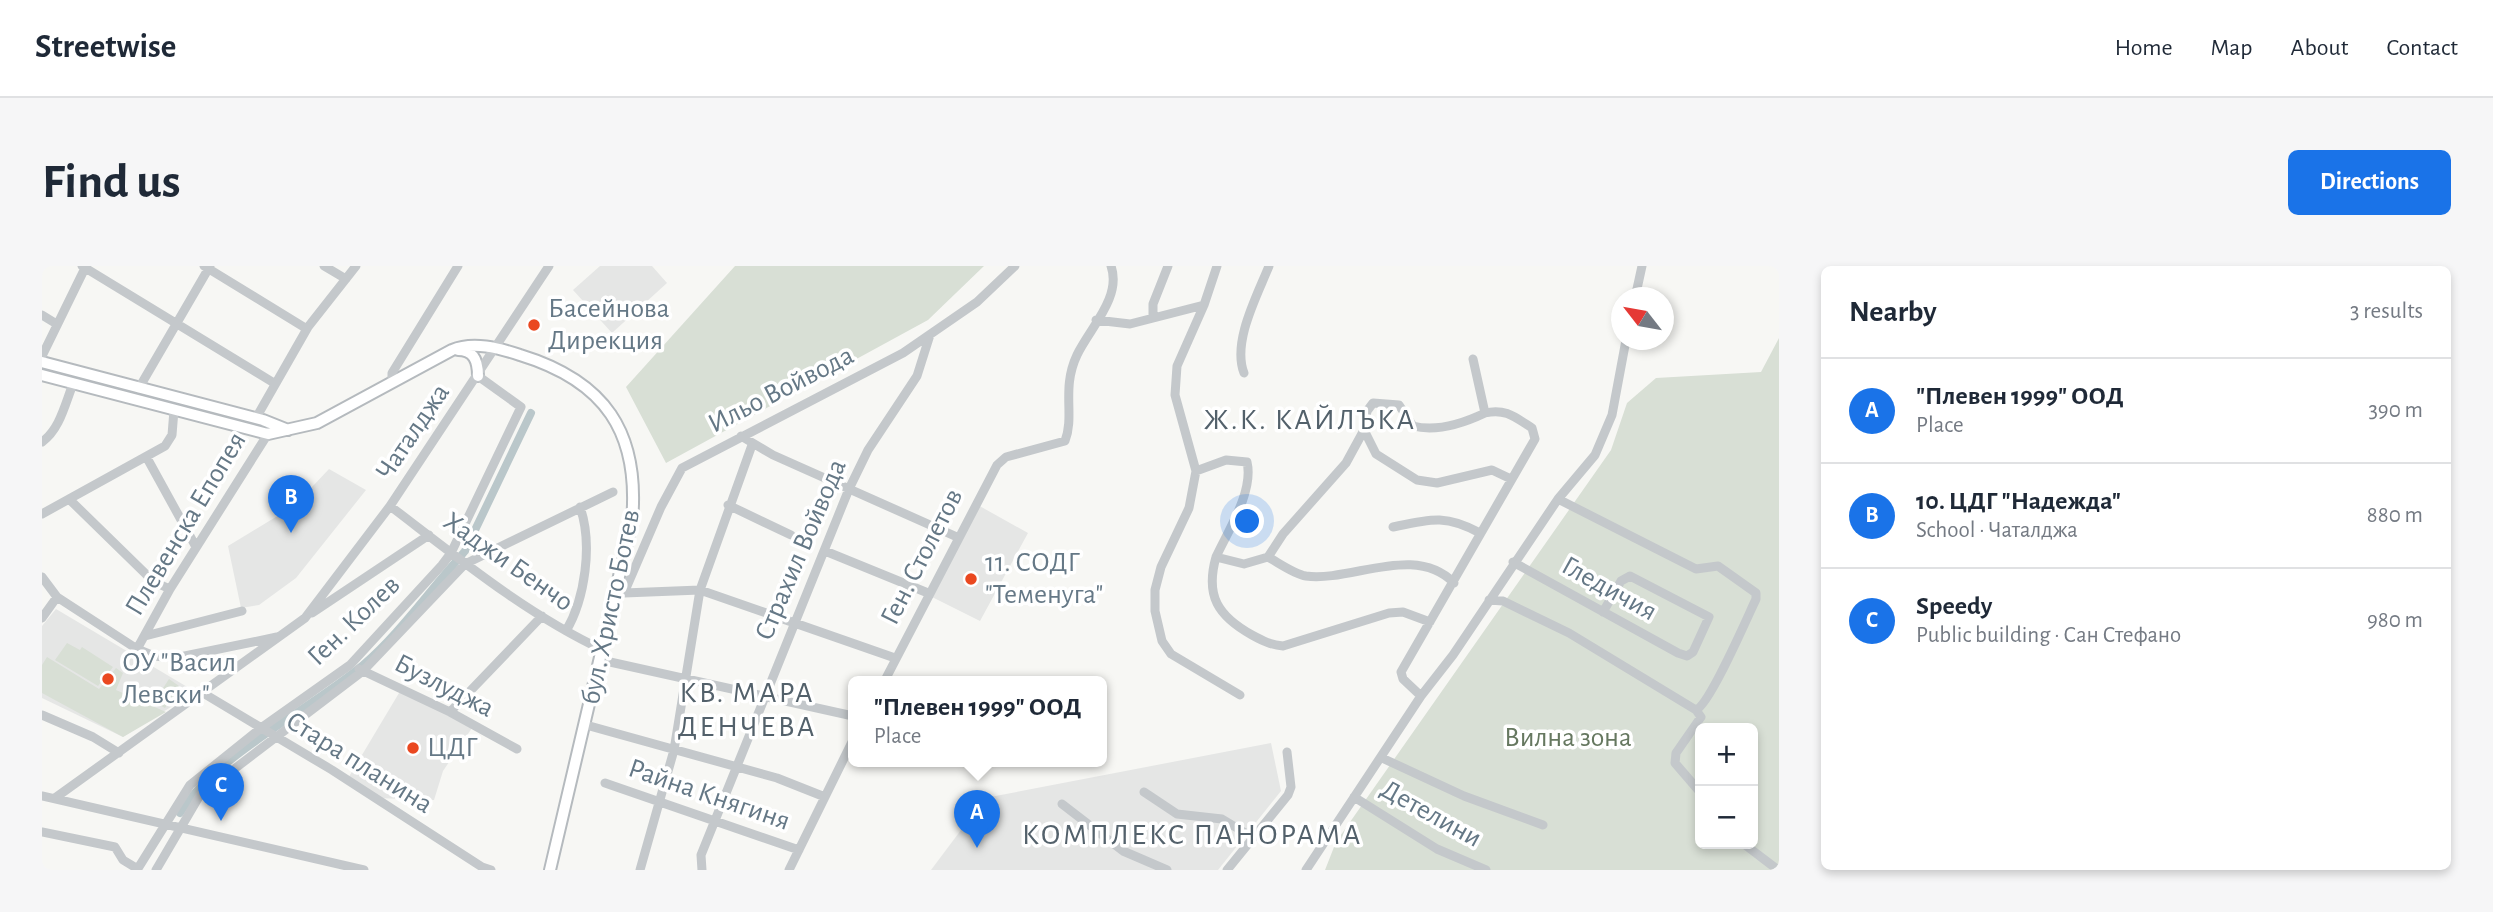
<!DOCTYPE html>
<html lang="en">
<head>
<meta charset="utf-8">
<style>
	:root { --surface:#fff; --page:#f6f6f7; --text:#1f2937; --muted:#747a83; --line:#e0e1e3; --accent:#1a73e8 }
	body { margin:0; font-family:"Alegreya Sans",sans-serif; background:var(--page); color:var(--text) }
	.controls { position:absolute; right:21px; bottom:21px; display:grid; overflow:hidden; border-radius:10px; box-shadow:0 4px 10px #0003 }
	.controls button { width:63px; height:63px; display:grid; place-items:center; padding:0; border:0; border-bottom:2px solid var(--line); background:var(--surface); color:var(--text); font:35px sans-serif }
	.compass { position:absolute; left:1569px; top:21px; width:63px; height:63px; border-radius:50%; background:var(--surface); box-shadow:0 4px 10px #0003; rotate:301deg }
	.you { position:absolute; left:1206px; top:256px; width:24px; height:24px; margin:-18px; border:5px solid #fff; border-radius:50%; background:#1a73e8; box-shadow:0 0 0 10px #1a73e833 }
	.badge { display:grid; place-items:center; width:46px; height:46px; border-radius:50%; background:var(--accent); color:#fff; font-size:23px; font-weight:700 }
	.pin { position:absolute; translate:-50% -58px; filter:drop-shadow(0 2px 4px #0008) }
	.pin::after { content:''; position:absolute; top:37px; width:24px; height:21px; background:inherit; clip-path:polygon(0 0,100% 0,50% 100%) }
	.popup { position:absolute; left:806px; top:410px; width:259px; height:91px; box-sizing:border-box; display:grid; place-content:center; border-radius:10px; background:var(--surface); filter:drop-shadow(0 2px 5px #0005); font-size:23px; white-space:nowrap; color:var(--muted) }
	.popup b { font-size:26px; color:var(--text) }
	.popup::after { content:''; position:absolute; left:50%; top:100%; margin-left:-14px; border:14px solid transparent; border-top-color:var(--surface) }
	.list { margin:0; padding:0; list-style:none }
	h2 { display:flex; justify-content:space-between; align-items:center; height:91px; margin:0; padding:0 28px; font-size:30px }
	h2 small { font-size:23px; font-weight:400; color:var(--muted) }
	.list li { display:grid; grid-template-columns:46px 1fr auto; gap:21px; align-items:center; box-sizing:border-box; height:105px; padding:0 28px; border-top:2px solid var(--line) }
	.list b { display:block; font-size:26px; white-space:nowrap }
	.list p { margin:0; font-size:23px; white-space:nowrap; color:var(--muted) }
	.list em { font-size:23px; font-style:normal; color:var(--muted) }
	.map { position:relative; flex:none; width:1737px; height:604px; overflow:hidden; border-radius:10px }
	header { display:flex; align-items:center; gap:42px; box-sizing:border-box; height:98px; padding:0 35px; background:var(--surface); border-bottom:2px solid var(--line) }
	header strong { font-size:33px }
	nav { display:flex; gap:38px; margin-inline-start:auto; font-size:24px }
	.intro { display:flex; align-items:center; justify-content:space-between; box-sizing:border-box; height:168px; padding:0 42px }
	h1 { margin:0; font-size:49px }
	.button { padding:18px 32px; border-radius:10px; background:var(--accent); color:#fff; font-size:24px; font-weight:700 }
	main { display:flex; gap:42px; padding:0 42px }
	aside { flex:1; background:var(--surface); border-radius:10px; box-shadow:0 4px 10px #0003 }
	.map>svg:first-child { display:block }
	.built { fill:#e5e6e5 }
	.green { fill:#d8dfd5; fill-rule:evenodd }
	.lines { fill:none; stroke-linecap:round; stroke-linejoin:round }
	.canal { stroke:#bac7ca; stroke-width:8 }
	.major-casing { stroke:#b5babe; stroke-width:14 }
	.minor { stroke:#c4c8cb; stroke-width:9 }
	.major { stroke:#fff; stroke-width:10 }
	.poi-dot { fill:#ea4820; stroke:#fff; stroke-width:2.5 }
	.labels { text-anchor:middle; dominant-baseline:central; stroke-width:7; stroke-linejoin:round; paint-order:stroke }
	.poi-label { font-size:28px; fill:#657886; stroke:#fff; text-anchor:start }
	.street-label { font-size:28px; fill:#657886; stroke:#fff }
	.park-label { font-size:28px; fill:#667860; stroke:#fff }
	.neighbourhood-label { font-size:30px; letter-spacing:2px; fill:#53616b; stroke:#fff }
</style>
</head>
<body>
<header>
<strong>Streetwise</strong>
<nav><a>Home</a><a>Map</a><a>About</a><a>Contact</a></nav>
</header>
<div class="intro"><h1>Find us</h1><a class="button">Directions</a></div>
<main>
<div class="map">
<svg width="1737" height="604" viewBox="0 0 1737 604">
	<rect width="100%" height="100%" fill="#f7f7f4"/>
	<path class="built" d="M558,0h52l15,17 -55,50 -39,-43z
		M287,203l37,21 -70,88 -37,27 -18,3 -13,-62 66,-40z
		M934,238l52,29 -48,88 -50,-25z
		M14,343l133,79 1,7 -67,42 -81,-39v-72z
		M360,422l72,37 -31,46 -9,29 -59,-2 -28,-18z
		M1229,477l10,48 -63,79h-287l54,-72z"/>
	<path class="green" d="M693,0h249l-56,54 -262,143 -40,-76z
		M1737,72v532h-454l11,-28 275,-392 16,-47 29,-25 105,-6zM1658,462h53v116h-53z
		M25,377l13,7 2,-3 31,20 -15,19 -43,-26z
		M5,391l52,32 17,-21 7,5 -7,17 50,22 -43,25 -81,-44v-28z
		M127,413l10,7 -14,22 -11,-6z"/>
	<g class="lines">
		<path class="canal" d="M138,547c33,-55 132,-105 183,-148 33,-28 61,-67 90,-100l12,-14 66,-138"/>
		<g class="major-casing">
			<path id="major" d="M416,84c16,0 20,11 20,26
				M0,96l221,58 25,10
				M0,109l226,59 49,-11 135,-73c21,-9 47,-2 68,5 85,26 120,77 112,166l-82,349"/>
		</g>
		<path class="minor" d="M40,0l192,117
			M162,0l103,63
			M282,0l22,13
			M1175,0l-13,39 -27,61 -2,29 21,76 -7,37 -28,59 -6,23v21l7,30 9,13 69,41
			M1593,32l7,-32
			M0,49l13,8
			M1111,51v-13l15,-38
			M1054,54l34,4 74,-19
			M0,90l44,-90
			M1202,107c-12,-31 13,-77 25,-107
			M350,116v-9l66,-107
			M97,122l71,-122
			M214,152l52,-91 48,-61
			M1322,164l12,24 41,26 20,3 55,-13 19,9
			M699,170l32,19 184,82
			M0,176c18,-13 23,-38 31,-58
			M105,192l49,89
			M1154,205l30,-11 21,2c7,29 -19,69 -31,95l28,7 24,-7 15,-23 63,-71 18,-33 3,-19 6,-8 26,2 14,21c23,6 51,-3 72,-13
			M27,233l85,83 16,7
			M1516,233l138,70 22,-3 38,27v6c-9,19 -46,105 -60,111
			M686,239l63,30
			M348,240c67,51 136,108 213,144
			M0,248l123,-68 7,-11 2,-25
			M1351,261c37,-8 53,-13 87,6
			M783,285l103,42
			M1174,291c-11,39 2,59 36,78 11,6 19,10 31,11l106,-33 14,-1 27,10
			M1226,291c11,6 26,17 38,19 46,6 109,-33 148,7
			M1471,296l165,91 9,3 6,-4 16,-35 -79,-41 -9,5 -18,31
			M0,311l15,20 80,52 17,7 21,2 102,-21
			M582,327l76,-3 195,68
			M575,329l7,-2 37,-86 21,-39 221,-115 74,-51 38,-36
			M1447,334l14,1 66,32 127,77 5,7 -25,36 -1,10 25,29
			M270,347l117,-78
			M0,352l15,-21
			M524,365c19,-32 27,-87 14,-124
			M103,370l97,-25
			M95,383l33,-60 101,-160
			M559,394l252,56
			M317,403l91,43 67,37
			M842,416l113,-217 9,-8 59,-16c10,-26 -4,-52 12,-86 13,-27 45,-58 34,-89
			M161,427l129,77 150,97 9,3
			M1379,430l32,-41 105,-156 37,-44 17,-40 14,-75
			M408,446l92,-96
			M0,449l51,22 26,16
			M544,459l191,53 48,19
			M1340,492l82,38 79,29
			M563,517l194,67
			M1102,526l33,22 45,5 30,18
			M0,530l322,74
			M1312,531l83,52 49,21
			M13,532l250,-180 85,-112 159,-240
			M1020,538l61,47 44,19
			M0,566l73,15 8,13 15,9
			M1702,578l34,26
			M95,604l53,-85 71,-57 89,-63 92,-100 9,-12 70,-146 -43,-31
			M114,604l44,-75 163,-124 102,-107 148,-72
			M598,604l34,-120 26,-160 52,-145
			M660,604l-1,-15 148,-366 19,-39 49,-74 13,-41
			M747,604l64,-130
			M1185,604l61,-75 3,-8 -4,-35
			M1264,604l115,-174 -18,-17 -2,-7 134,-233 -3,-11c-17,-11 -27,-20 -47,-15l-12,-54"/>
		<use href="#major" class="major"/>
	</g>
	<g class="poi-dot">
		<circle cx="492" cy="59" r="7"/>
		<circle cx="929" cy="313" r="7"/>
		<circle cx="66" cy="413" r="7"/>
		<circle cx="371" cy="482" r="7"/>
	</g>
	<g class="labels">
		<g class="poi-label">
			<text x="506" y="43">Басейнова<tspan x="506" dy="32">Дирекция</tspan></text>
			<text x="943" y="297">11. СОДГ<tspan x="943" dy="32">"Теменуга"</tspan></text>
			<text x="80" y="397">ОУ "Васил<tspan x="80" dy="32">Левски"</tspan></text>
			<text x="385" y="482">ЦДГ</text>
		</g>
		<g class="street-label">
			<text transform="translate(739 124) rotate(-27)">Ильо Войвода</text>
			<text transform="translate(371 166) rotate(-56)">Чаталджа</text>
			<text transform="translate(144 258) rotate(-59)">Плевенска Епопея</text>
			<text transform="translate(759 284) rotate(-67)">Страхил Войвода</text>
			<text transform="translate(880 291) rotate(-63)">Ген. Столетов</text>
			<text transform="translate(466 296) rotate(35)">Хаджи Бенчо</text>
			<text transform="translate(1567 323) rotate(29)">Гледичия</text>
			<text transform="translate(569 341) rotate(-78)">бул. Христо Ботев</text>
			<text transform="translate(312 355) rotate(-44)">Ген. Колев</text>
			<text transform="translate(402 420) rotate(27)">Бузлуджа</text>
			<text transform="translate(317 497) rotate(32)">Стара планина</text>
			<text transform="translate(667 529) rotate(19)">Райна Княгиня</text>
			<text transform="translate(1389 548) rotate(29)">Детелини</text>
		</g>
		<g class="park-label">
			<text x="1526" y="472">Вилна зона</text>
		</g>
		<g class="neighbourhood-label">
			<text x="1268" y="154">Ж.К. КАЙЛЪКА</text>
			<text x="705" y="427">КВ. МАРА<tspan x="705" dy="34">ДЕНЧЕВА</tspan></text>
			<text x="1150" y="569">КОМПЛЕКС ПАНОРАМА</text>
		</g>
	</g>
</svg>
<div class="controls">
<button>+</button>
<button>−</button>
</div>
<svg class="compass" viewBox="-18 -18 36 36"><path d="M0-13l5 13h-10z" fill="#e53935"/><path d="M0 13l5-13h-10z" fill="#747a83"/></svg>
<div class="you"></div>
<div class="pin badge" style="left:935px;top:582px">A</div>
<div class="popup"><b>&quot;Плевен 1999&quot; ООД</b>Place</div>
<div class="pin badge" style="left:249px;top:267px">B</div>
<div class="pin badge" style="left:179px;top:555px">C</div>
</div>
<aside>
<h2>Nearby<small>3 results</small></h2>
<ul class="list">
<li><span class="badge">A</span><div><b>&quot;Плевен 1999&quot; ООД</b><p>Place</p></div><em>390 m</em></li>
<li><span class="badge">B</span><div><b>10. ЦДГ &quot;Надежда&quot;</b><p>School · Чаталджа</p></div><em>880 m</em></li>
<li><span class="badge">C</span><div><b>Speedy</b><p>Public building · Сан Стефано</p></div><em>980 m</em></li>
</ul>
</aside>
</main>
</body>
</html>
